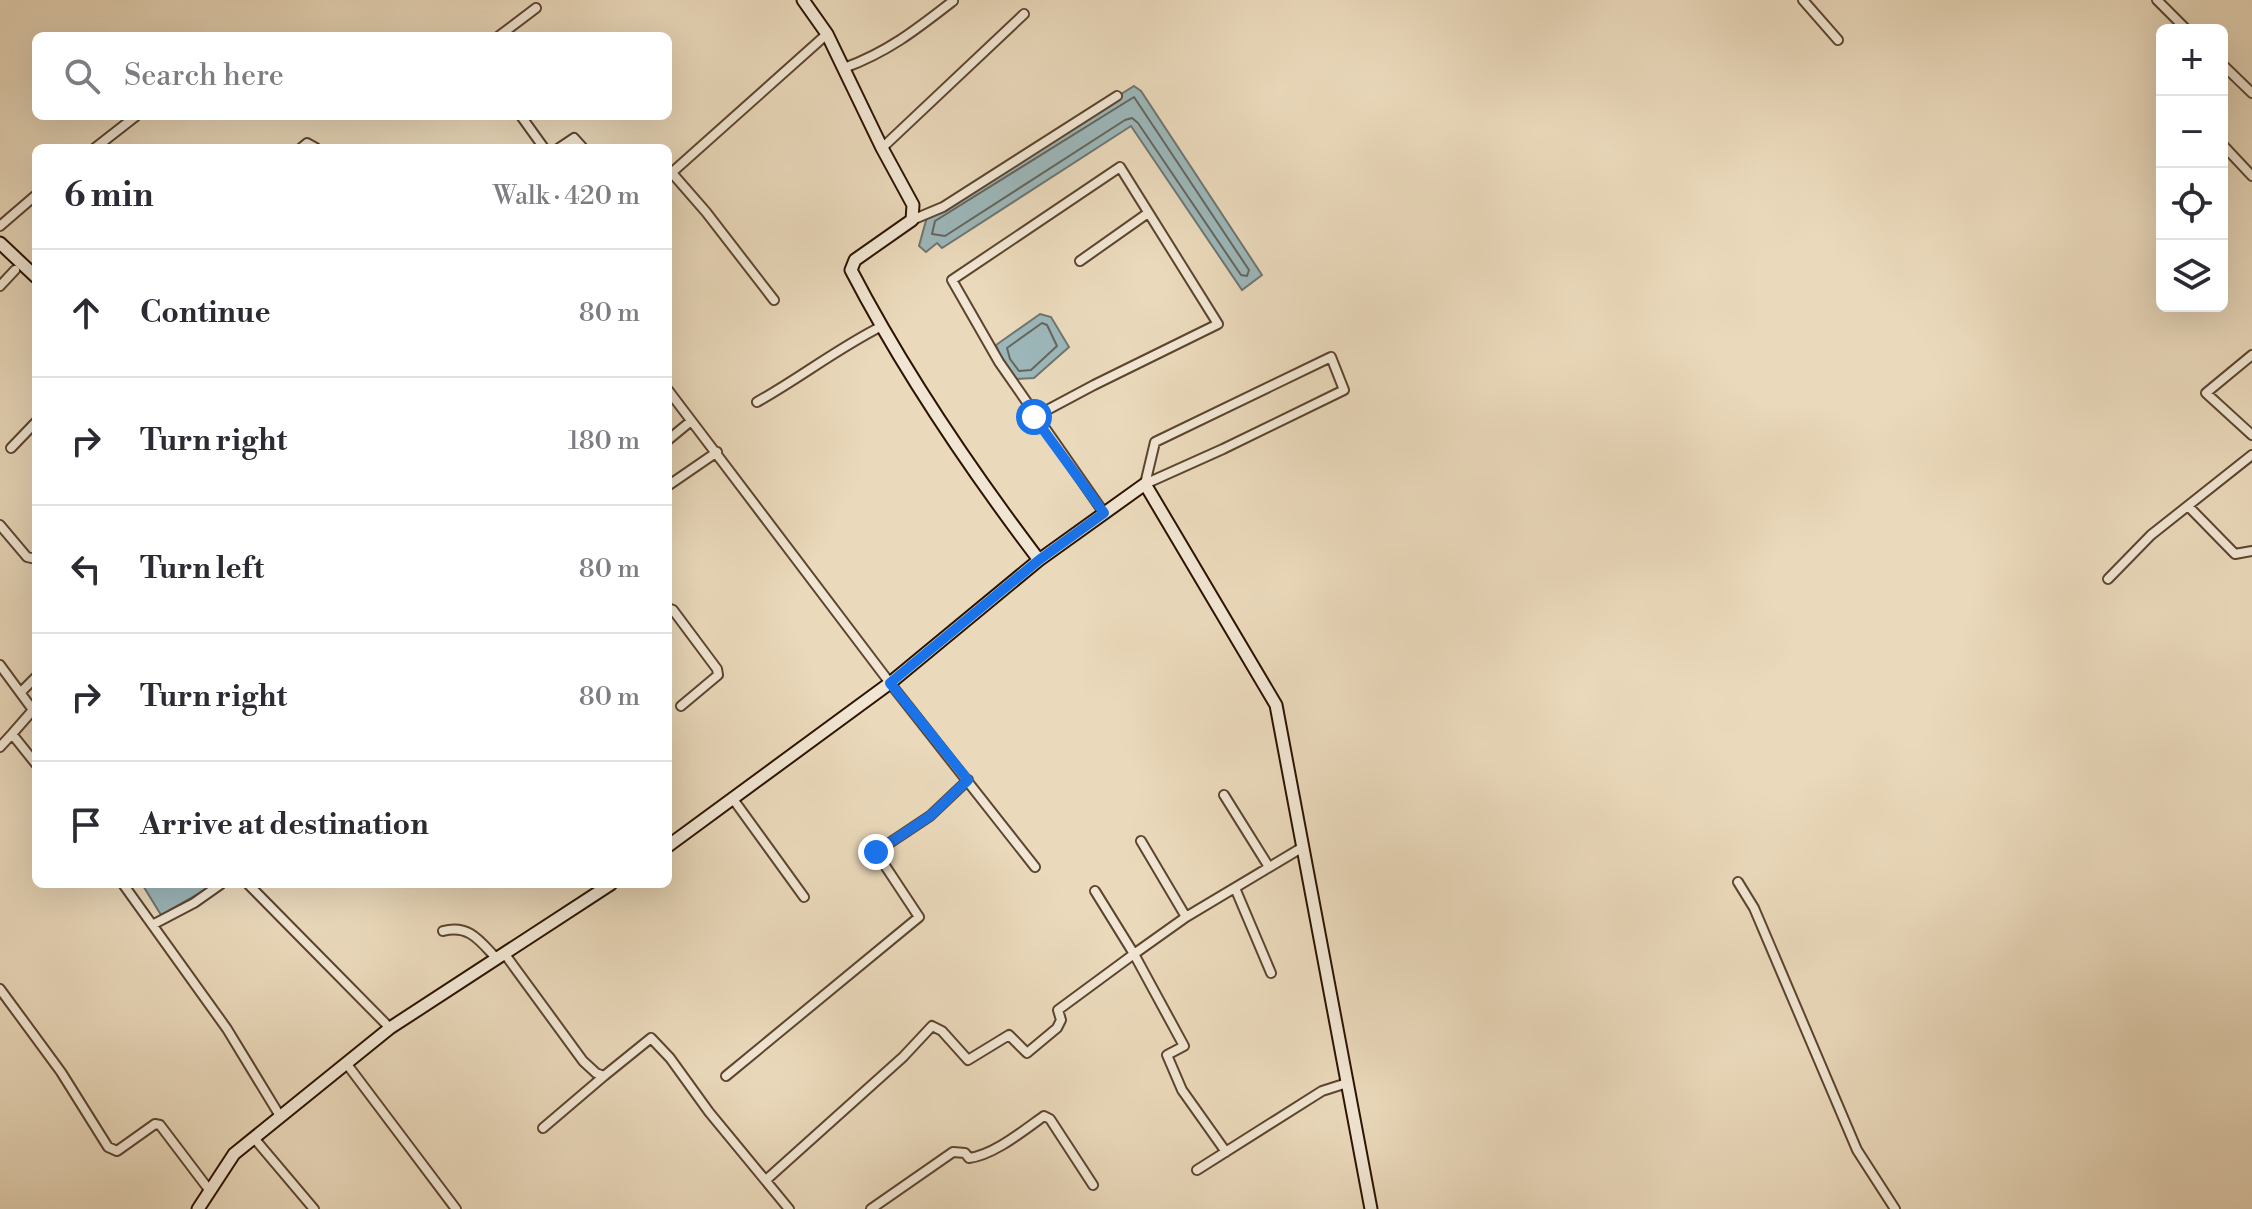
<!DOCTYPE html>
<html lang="en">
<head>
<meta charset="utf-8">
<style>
	:root { --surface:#fff; --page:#f2f2f3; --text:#2b2b33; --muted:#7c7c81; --line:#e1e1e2 }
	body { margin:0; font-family:"Libre Bodoni",serif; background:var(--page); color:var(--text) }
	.controls { position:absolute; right:24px; top:24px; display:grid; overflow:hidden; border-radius:12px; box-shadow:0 8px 32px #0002 }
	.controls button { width:72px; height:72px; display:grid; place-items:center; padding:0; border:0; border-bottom:2px solid var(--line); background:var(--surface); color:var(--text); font:40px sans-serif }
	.stop { position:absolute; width:24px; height:24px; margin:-18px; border:6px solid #1a73e8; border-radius:50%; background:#fff }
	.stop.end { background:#1a73e8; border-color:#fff; box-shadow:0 2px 8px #0008 }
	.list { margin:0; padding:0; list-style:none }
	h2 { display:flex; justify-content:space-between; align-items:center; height:104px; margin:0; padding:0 32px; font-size:34px }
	h2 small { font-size:26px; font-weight:400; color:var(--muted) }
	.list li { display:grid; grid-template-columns:52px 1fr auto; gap:24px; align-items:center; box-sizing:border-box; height:128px; padding:0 32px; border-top:2px solid var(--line) }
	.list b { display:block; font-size:30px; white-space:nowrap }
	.list em { font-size:26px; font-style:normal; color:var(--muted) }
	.icon { flex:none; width:44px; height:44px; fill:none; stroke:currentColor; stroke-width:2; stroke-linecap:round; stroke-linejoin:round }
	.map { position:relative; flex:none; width:2252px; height:1209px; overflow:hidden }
	.search { position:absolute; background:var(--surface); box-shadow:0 8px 32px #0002; left:32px; top:32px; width:640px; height:88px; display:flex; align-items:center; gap:20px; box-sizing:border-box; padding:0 28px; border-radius:12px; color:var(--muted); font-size:30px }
	.panel { position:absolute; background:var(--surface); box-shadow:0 8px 32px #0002; left:32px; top:144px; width:640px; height:744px; border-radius:12px }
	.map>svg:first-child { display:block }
	.water { fill:#9cb7ba; stroke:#6f7570; stroke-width:2 }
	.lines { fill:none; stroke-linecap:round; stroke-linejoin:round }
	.shore { stroke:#64655d; stroke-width:2 }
	.street-casing { stroke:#5c442f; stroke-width:12 }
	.secondary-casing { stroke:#2c1300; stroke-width:15 }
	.street { stroke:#f1e6d3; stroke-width:8 }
	.secondary { stroke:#f1e6d3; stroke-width:11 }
	.route { stroke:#1a73e8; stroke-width:10 }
</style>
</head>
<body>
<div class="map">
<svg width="2252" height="1209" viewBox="0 0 2252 1209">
	<rect width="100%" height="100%" fill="#ead9bb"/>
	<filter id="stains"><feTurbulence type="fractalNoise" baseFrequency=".0025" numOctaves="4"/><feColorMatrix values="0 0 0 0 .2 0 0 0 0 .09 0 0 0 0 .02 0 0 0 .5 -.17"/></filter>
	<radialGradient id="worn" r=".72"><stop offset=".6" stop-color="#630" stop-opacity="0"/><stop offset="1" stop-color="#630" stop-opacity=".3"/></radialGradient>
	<path class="water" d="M1134,86l7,5 121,184 -20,15 -111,-164 -189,122 -5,-5 -11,9 -7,-6 8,-29z
		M1040,314l11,3 18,30 -35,31 -19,1 -12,-16 -7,-18z
		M142,884h73l-54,31z"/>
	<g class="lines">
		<path class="shore" d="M1134,97l115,173 -2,6 -6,-1 -103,-152 -6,-5 -7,2 -180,116 -13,-2 3,-13z
			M1042,323l5,2 10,21 -26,24 -12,1 -9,-12 -3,-11z"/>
		<g class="street-casing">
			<path id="street" d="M1803,0l35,40
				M2157,0l30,30
				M499,36l37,-28
				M2222,64l30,29
				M844,68c44,-16 73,-39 109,-67
				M521,116l23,32
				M2222,144l30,32
				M95,148l41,-32
				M301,148l6,-5 9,5
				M559,148l15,-10 9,10
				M882,148l142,-134
				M672,173l34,39 68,88
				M668,176l159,-142
				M912,220l31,-13 174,-111
				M0,226l36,-31
				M1080,261l68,-48
				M0,286l15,-16
				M2252,355l-46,38 46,42
				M1331,357l13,33 -121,59 -78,35 10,-42z
				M668,390l222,293 145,184
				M757,402c43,-24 81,-54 125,-76
				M1034,417l60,-32 124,-61 -98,-157 -168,113 47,82 105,151
				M668,440l23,-19
				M11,448l25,-26
				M669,485l48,-33
				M2188,506l47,48 17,-3
				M0,525l27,32 9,2
				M2108,579l43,-44 101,-80
				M668,608l5,2 44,59 1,6 -37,31
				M0,665l33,45 -21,24
				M22,691l14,-14
				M0,747l12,-13 24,30
				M1224,795l45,72
				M733,799l71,98
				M1141,841l45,76
				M1738,882l16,26 103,242 38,59
				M123,884l104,145 53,87
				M248,884l142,144
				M1235,888l36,85
				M154,924l40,-21 27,-19
				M443,931c26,-7 37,10 53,27
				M504,953l79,108 13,12 8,3 47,-38 19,20 39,54 80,97
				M0,989l61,83 47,75 9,4 38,-27 5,1 50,66
				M346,1063l110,146
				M726,1076l193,-159 -43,-65 54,-36 38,-36
				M543,1128l61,-52
				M254,1138l60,71
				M1226,1152l-44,-62 -15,-35 17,-9 -50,-92 52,-37 117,-70
				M1197,1170l125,-79 25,-8
				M766,1180l137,-123 29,-31 10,5 26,29 41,-25 18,18 30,-25 4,-8 -3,-10 76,-56 -39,-63
				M871,1209l82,-57 12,1 4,5c25,-3 55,-28 75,-42l6,3 43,66"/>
		</g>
		<g class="secondary-casing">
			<path id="secondary" d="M803,0l24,34 55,114 31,57 -1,15 -57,40 -4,10c53,102 119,199 188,290
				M0,243l36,34
				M668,846l222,-163 149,-123 106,-76 131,221 95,504
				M198,1209l36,-55 156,-126 221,-144"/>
		</g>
		<use href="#street" class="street"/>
		<use href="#secondary" class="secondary"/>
	</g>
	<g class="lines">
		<path class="route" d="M876,852l54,-36 38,-36 -78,-97 149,-123 65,-47 -70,-96"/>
	</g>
	<rect width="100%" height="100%" filter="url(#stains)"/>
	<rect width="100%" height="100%" fill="url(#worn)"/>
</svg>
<div class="controls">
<button>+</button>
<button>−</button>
<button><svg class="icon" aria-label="locate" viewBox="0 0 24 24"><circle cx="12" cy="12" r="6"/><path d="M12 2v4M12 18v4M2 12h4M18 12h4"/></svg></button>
<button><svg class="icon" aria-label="layers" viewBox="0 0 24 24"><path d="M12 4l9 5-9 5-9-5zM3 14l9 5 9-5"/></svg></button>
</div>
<div class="stop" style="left:1034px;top:417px"></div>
<div class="stop end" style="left:876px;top:852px"></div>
<div class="search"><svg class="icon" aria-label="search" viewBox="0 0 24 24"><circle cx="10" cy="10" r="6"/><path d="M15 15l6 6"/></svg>Search here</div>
<section class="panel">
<h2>6 min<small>Walk · 420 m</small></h2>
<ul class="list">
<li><svg class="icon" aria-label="ahead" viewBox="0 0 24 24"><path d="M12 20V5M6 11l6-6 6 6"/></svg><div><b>Continue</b></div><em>80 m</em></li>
<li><svg class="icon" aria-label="right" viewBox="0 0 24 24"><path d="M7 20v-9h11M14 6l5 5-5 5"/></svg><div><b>Turn right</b></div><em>180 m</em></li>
<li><svg class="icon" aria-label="left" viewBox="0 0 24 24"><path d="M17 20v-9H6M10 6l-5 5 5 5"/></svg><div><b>Turn left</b></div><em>80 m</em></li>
<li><svg class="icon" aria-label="right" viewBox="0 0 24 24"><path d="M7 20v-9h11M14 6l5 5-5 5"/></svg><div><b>Turn right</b></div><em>80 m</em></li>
<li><svg class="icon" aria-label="arrive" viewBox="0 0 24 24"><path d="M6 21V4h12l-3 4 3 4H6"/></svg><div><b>Arrive at destination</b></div></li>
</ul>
</section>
</div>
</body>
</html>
